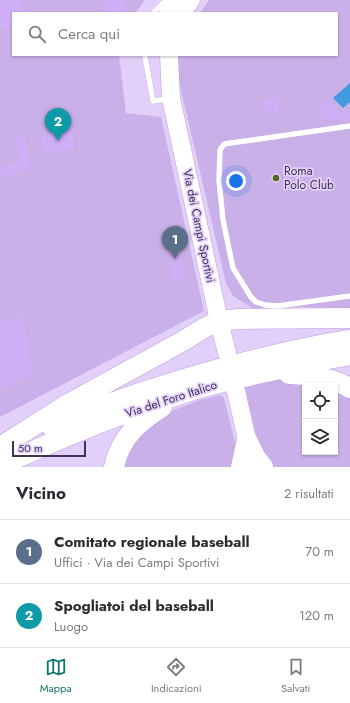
<!DOCTYPE html>
<html lang="it">
<head>
<meta charset="utf-8">
<style>
	:root { --surface:#fff; --page:#f7f7f7; --text:#2b2b33; --muted:#7c7c81; --line:#e1e1e2; --accent:#0f766e }
	body { margin:0; font-family:Jost,sans-serif; background:var(--page); color:var(--text) }
	.controls { position:absolute; right:12px; bottom:12px; display:grid; overflow:hidden; border-radius:0px; box-shadow:0 1px 3px #0004 }
	.controls button { width:36px; height:36px; display:grid; place-items:center; padding:0; border:0; border-bottom:1px solid var(--line); background:var(--surface); color:var(--text); font:20px sans-serif }
	.scale { position:absolute; left:12px; bottom:10px; width:74px; box-sizing:border-box; padding-left:4px; border:2px solid #413350; border-top:0; font-size:11px; line-height:14px; white-space:nowrap; color:#413350; -webkit-text-stroke:3px #e2cffa; paint-order:stroke }
	.you { position:absolute; left:236px; top:181px; width:14px; height:14px; margin:-10px; border:3px solid #fff; border-radius:50%; background:#1a73e8; box-shadow:0 0 0 6px #1a73e833 }
	.badge { display:grid; place-items:center; width:26px; height:26px; border-radius:50%; background:var(--accent); color:#fff; font-size:13px; font-weight:700 }
	.pin { position:absolute; translate:-50% -33px; filter:drop-shadow(0 1px 2px #0008) }
	.pin::after { content:''; position:absolute; top:21px; width:14px; height:12px; background:inherit; clip-path:polygon(0 0,100% 0,50% 100%) }
	.list { margin:0; padding:0; list-style:none }
	h2 { display:flex; justify-content:space-between; align-items:center; height:52px; margin:0; padding:0 16px; font-size:17px }
	h2 small { font-size:13px; font-weight:400; color:var(--muted) }
	.list li { display:grid; grid-template-columns:26px 1fr auto; gap:12px; align-items:center; box-sizing:border-box; height:64px; padding:0 16px; border-top:1px solid var(--line) }
	.list b { display:block; font-size:15px; white-space:nowrap }
	.list p { margin:0; font-size:13px; white-space:nowrap; color:var(--muted) }
	.list em { font-size:13px; font-style:normal; color:var(--muted) }
	.icon { flex:none; width:22px; height:22px; fill:none; stroke:currentColor; stroke-width:2; stroke-linecap:round; stroke-linejoin:round }
	.map { position:relative; flex:none; width:350px; height:467px; overflow:hidden }
	.search { position:absolute; background:var(--surface); box-shadow:0 1px 3px #0004; left:12px; right:12px; top:12px; height:44px; display:flex; align-items:center; gap:10px; box-sizing:border-box; padding:0 14px; border-radius:0px; color:var(--muted); font-size:15px }
	.sheet { height:180px; background:var(--surface) }
	nav { display:flex; justify-content:space-around; align-items:center; box-sizing:border-box; height:56px; border-top:1px solid var(--line); background:var(--surface); font-size:11px; color:var(--muted) }
	nav a { display:grid; justify-items:center; gap:2px }
	nav .on { color:var(--accent) }
	.map>svg:first-child { display:block }
	.green { fill:#cab0e8 }
	.water { fill:#419be1 }
	.building { fill:#d1aef8 }
	.lines { fill:none; stroke-linecap:round; stroke-linejoin:round }
	.lane-casing { stroke:#be9de2; stroke-width:6 }
	.primary-casing { stroke:#be9de2; stroke-width:19 }
	.highway-casing { stroke:#be9de2; stroke-width:21 }
	.lane { stroke:#fff; stroke-width:5.5 }
	.primary { stroke:#fff; stroke-width:18 }
	.highway { stroke:#fff; stroke-width:20 }
	.poi-dot { fill:#516b1c; stroke:#e2cffa; stroke-width:1.5 }
	.labels { text-anchor:middle; dominant-baseline:central; stroke-width:3.5; stroke-linejoin:round; paint-order:stroke }
	.poi-label { font-size:12px; fill:#413350; stroke:#e2cffa; text-anchor:start }
	.street-label { font-size:12px; fill:#413350; stroke:#e2cffa }
</style>
</head>
<body>
<div class="map">
<svg width="350" height="467" viewBox="0 0 350 467">
	<rect width="100%" height="100%" fill="#e2cffa"/>
	<path class="green" d="M0,0h145l-9,12 -7,1h-116v42h106l7,58 35,4 43,194 -204,106z
		M209,0h141v308l-68,-1 -25,4 -24,-15 -7,-13 -49,-210 1,-18h159v-42h-137z
		M299,378l36,8h-30v66h30v-66l15,7v74h-79l-15,-31 -11,-50 19,-7z
		M221,395l3,3 13,52 -5,17h-109l13,-32 25,-20 39,-15z"/>
	<path class="water" d="M350,83v19l-7,6 -10,-10z"/>
	<path class="building" d="M0,0h21l1,13h-9v14l-13,2z
		M103,0h19l2,12 -19,1z
		M278,99l1,12 -15,2 -1,-13z
		M328,100l12,12 10,-1v8l-21,2 -9,-12 3,-2 -2,-1z
		M55,127l6,4 11,-1 2,18 -12,2 -3,7 -3,-6 -12,2 -3,-19 12,-2z
		M25,138l3,23 3,6 -31,11v-10l20,-7 -4,-22z
		M178,238l6,40 -11,1 -6,-40z
		M22,317l11,59 -18,3v5l-15,3v-66z"/>
	<g class="lines">
		<g class="lane-casing">
			<path id="lane" d="M153,13l13,-13
				M145,55l1,7 7,39 15,-2
				M350,126l-126,18 -4,6 -1,30 4,40 10,48 18,29 5,5 9,3 12,1 73,-10"/>
		</g>
		<g class="primary-casing">
			<path id="primary" d="M168,13l7,-13
				M182,13l9,-13
				M169,55l2,43 48,223 8,32
				M236,391l11,49"/>
		</g>
		<g class="highway-casing">
			<path id="highway" d="M289,374c21,1 42,3 61,14
				M51,426c71,-29 144,-52 219,-70 26,-6 53,-12 80,-16
				M247,440l9,18 7,9
				M0,447l68,-43 115,-63 21,-13 15,-7 19,-2 112,-1
				M0,466c61,-29 125,-54 190,-75 22,-7 45,-12 67,-17 31,-7 62,-14 93,-19
				M114,467c6,-29 24,-45 48,-60
				M241,467l6,-27"/>
		</g>
		<use href="#lane" class="lane"/>
		<use href="#primary" class="primary"/>
		<use href="#highway" class="highway"/>
	</g>
	<circle class="poi-dot" cx="276" cy="178" r="4"/>
	<g class="labels">
		<g class="poi-label">
			<text x="284" y="171">Roma<tspan x="284" dy="14">Polo Club</tspan></text>
		</g>
		<g class="street-label">
			<text transform="translate(199 226) rotate(78)">Via dei Campi Sportivi</text>
			<text transform="translate(171 399) rotate(-18)">Via del Foro Italico</text>
		</g>
	</g>
</svg>
<div class="controls">
<button><svg class="icon" aria-label="locate" viewBox="0 0 24 24"><circle cx="12" cy="12" r="6"/><path d="M12 2v4M12 18v4M2 12h4M18 12h4"/></svg></button>
<button><svg class="icon" aria-label="layers" viewBox="0 0 24 24"><path d="M12 4l9 5-9 5-9-5zM3 14l9 5 9-5"/></svg></button>
</div>
<div class="scale">50 m</div>
<div class="you"></div>
<div class="pin badge" style="left:175px;top:259px;background:#5c6f8a">1</div>
<div class="pin badge" style="left:58px;top:141px;background:#0f9aa8">2</div>
<div class="search"><svg class="icon" aria-label="search" viewBox="0 0 24 24"><circle cx="10" cy="10" r="6"/><path d="M15 15l6 6"/></svg>Cerca qui</div>
</div>
<section class="sheet">
<h2>Vicino<small>2 risultati</small></h2>
<ul class="list">
<li><span class="badge" style="background:#5c6f8a">1</span><div><b>Comitato regionale baseball</b><p>Uffici · Via dei Campi Sportivi</p></div><em>70 m</em></li>
<li><span class="badge" style="background:#0f9aa8">2</span><div><b>Spogliatoi del baseball</b><p>Luogo</p></div><em>120 m</em></li>
</ul>
</section>
<nav>
<a class="on"><svg class="icon" aria-label="map" viewBox="0 0 24 24"><path d="M3 6l6-2 6 2 6-2v14l-6 2-6-2-6 2zM9 4v14M15 6v14"/></svg>Mappa</a>
<a><svg class="icon" aria-label="directions" viewBox="0 0 24 24"><path d="M12 3l9 9-9 9-9-9zM9 14v-3h6M13 9l2 2-2 2"/></svg>Indicazioni</a>
<a><svg class="icon" aria-label="saved" viewBox="0 0 24 24"><path d="M7 4h10v16l-5-4-5 4z"/></svg>Salvati</a>
</nav>
</body>
</html>
